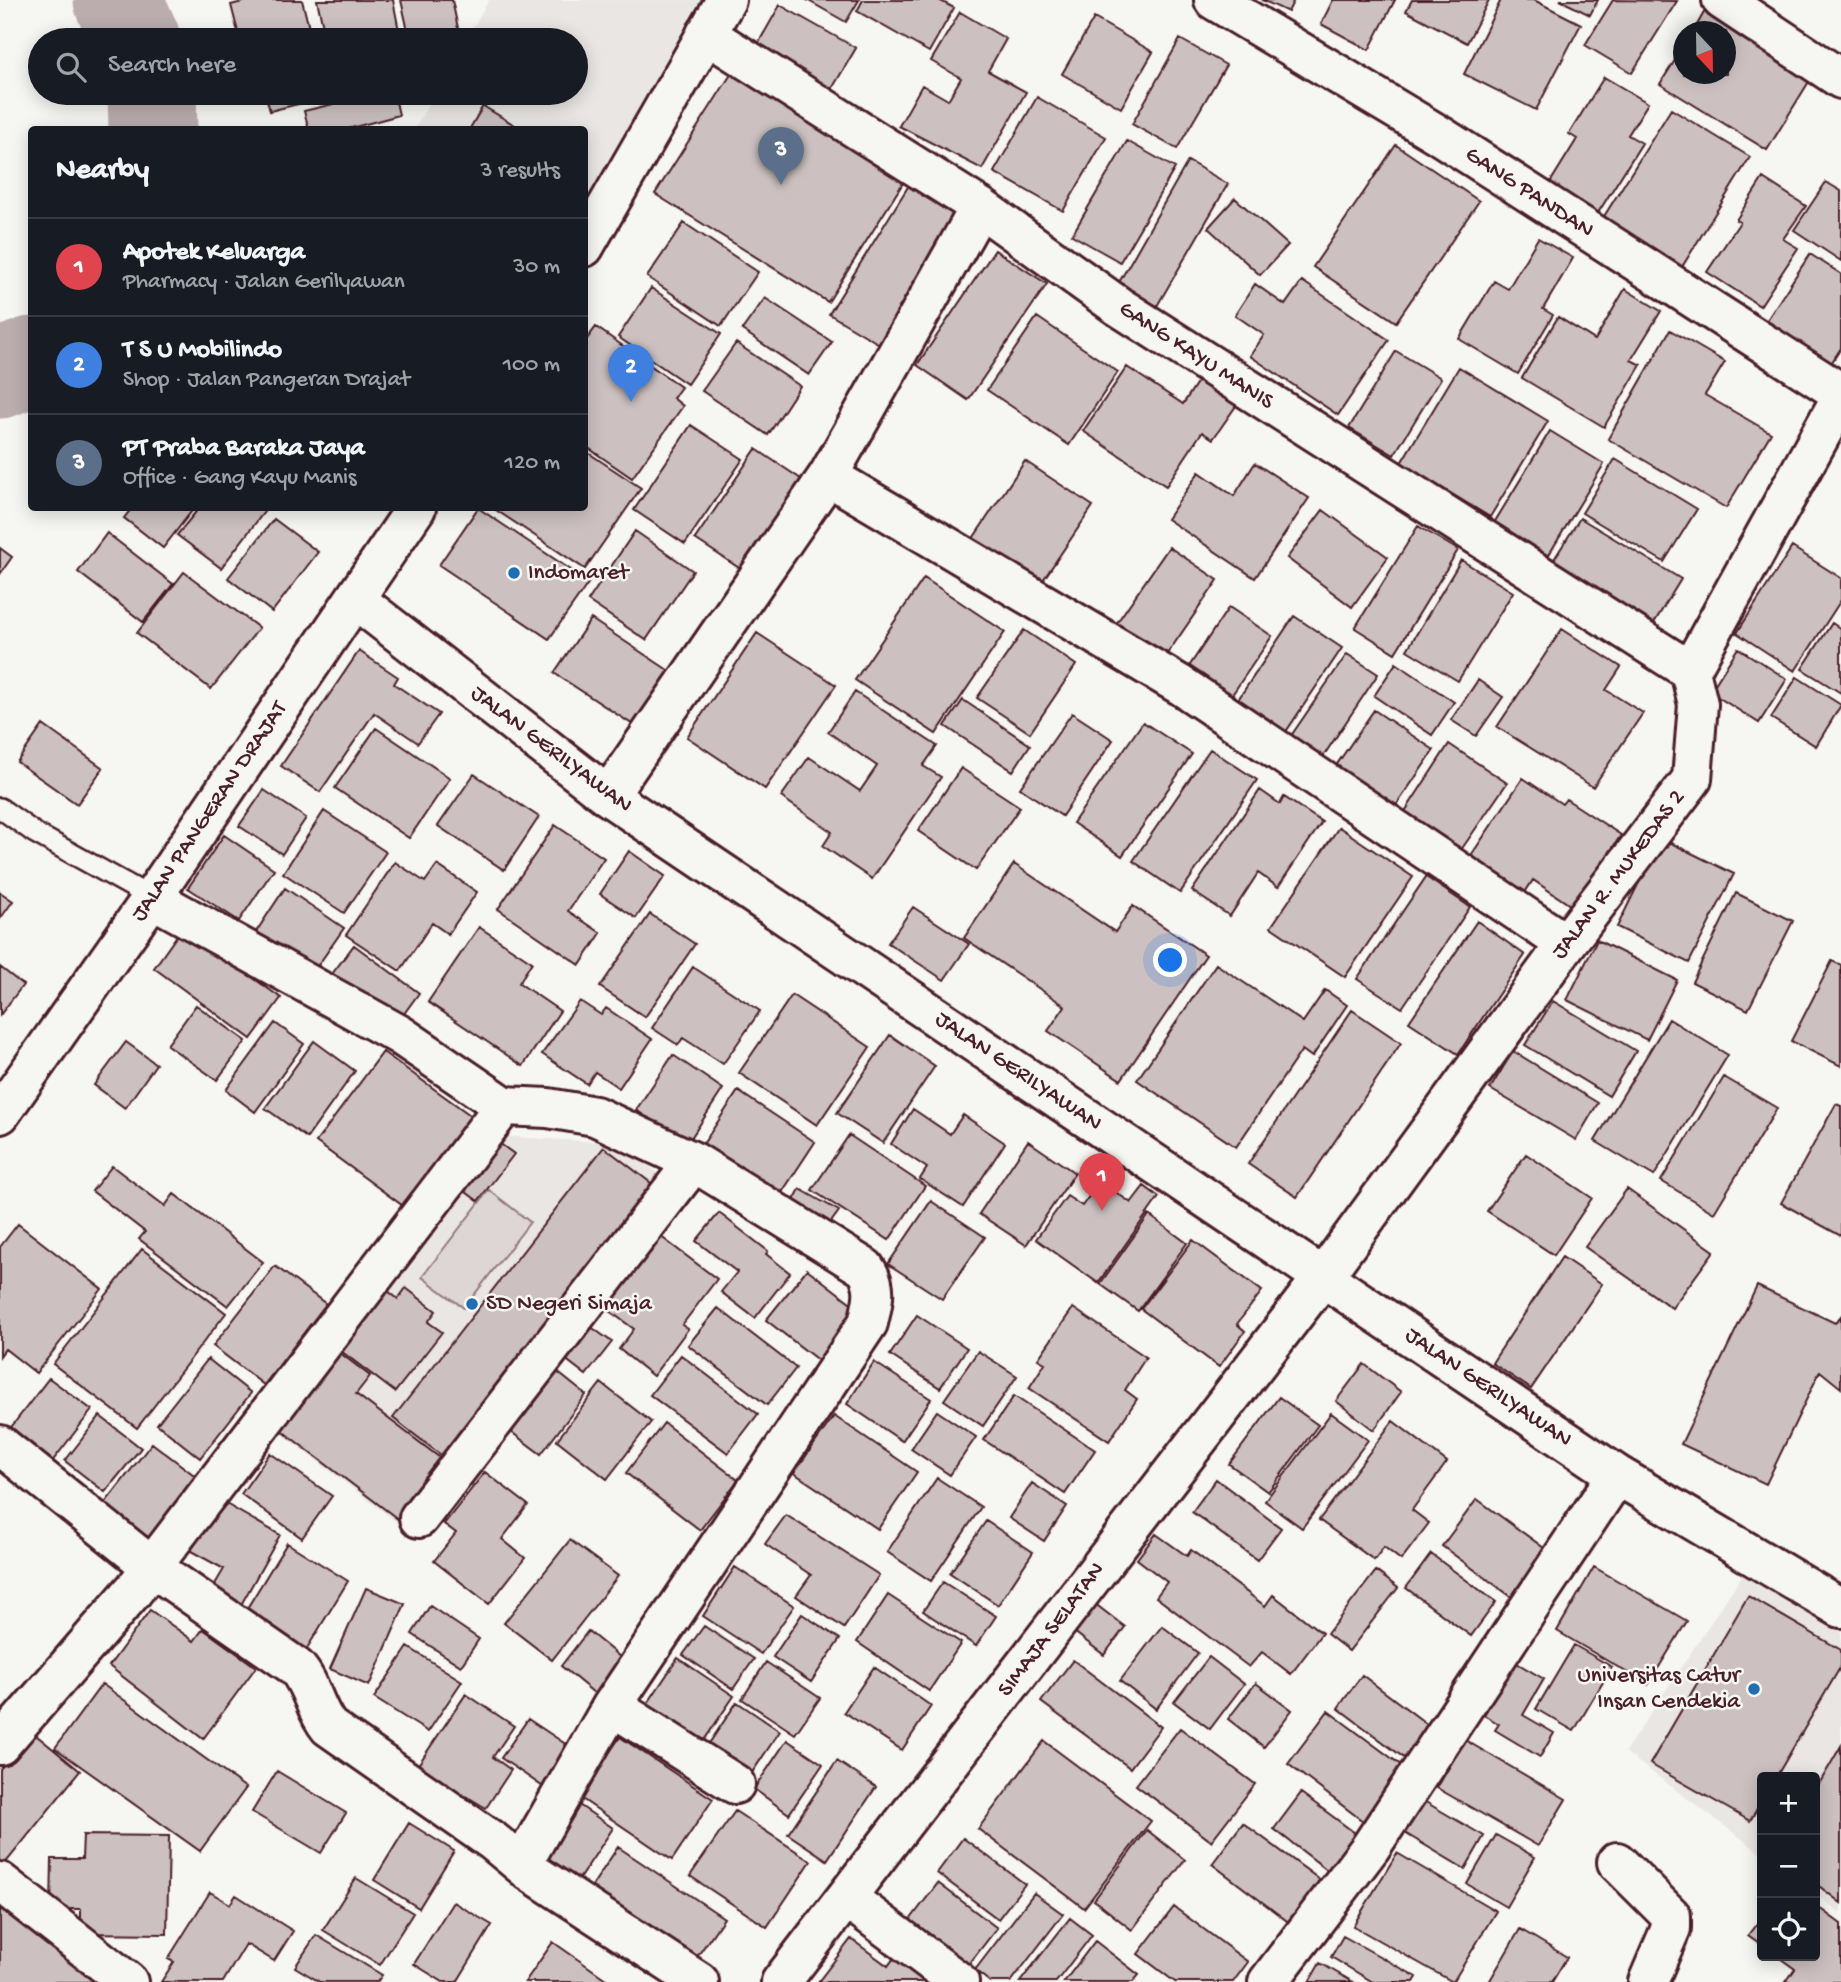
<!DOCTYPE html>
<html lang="en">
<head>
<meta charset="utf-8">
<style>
	:root { --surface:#171b24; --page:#242831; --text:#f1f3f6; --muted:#9ea1a6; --line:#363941; --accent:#8c9099 }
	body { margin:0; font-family:"Gochi Hand",sans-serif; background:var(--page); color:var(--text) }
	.controls { position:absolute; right:21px; bottom:21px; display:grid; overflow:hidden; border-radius:7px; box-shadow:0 4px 18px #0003 }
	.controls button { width:63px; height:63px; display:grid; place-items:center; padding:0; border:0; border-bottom:2px solid var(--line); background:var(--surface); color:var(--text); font:35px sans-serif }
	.compass { position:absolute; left:1673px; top:21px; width:63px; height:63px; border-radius:50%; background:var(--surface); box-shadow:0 4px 18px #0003; rotate:158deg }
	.you { position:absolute; left:1171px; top:961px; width:24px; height:24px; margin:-18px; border:5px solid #fff; border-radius:50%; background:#1a73e8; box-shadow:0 0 0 10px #1a73e833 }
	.badge { display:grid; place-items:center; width:46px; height:46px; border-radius:50%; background:var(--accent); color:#fff; font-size:23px; font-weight:700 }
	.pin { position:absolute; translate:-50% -58px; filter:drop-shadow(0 2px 4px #0008) }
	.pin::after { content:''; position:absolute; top:37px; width:24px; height:21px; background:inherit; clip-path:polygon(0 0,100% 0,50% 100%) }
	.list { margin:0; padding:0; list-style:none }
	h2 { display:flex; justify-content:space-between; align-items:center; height:91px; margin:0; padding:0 28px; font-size:30px }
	h2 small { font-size:23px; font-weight:400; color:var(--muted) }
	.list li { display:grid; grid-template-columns:46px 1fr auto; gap:21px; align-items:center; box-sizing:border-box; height:98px; padding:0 28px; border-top:2px solid var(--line) }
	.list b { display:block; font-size:26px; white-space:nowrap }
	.list p { margin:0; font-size:23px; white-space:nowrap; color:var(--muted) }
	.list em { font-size:23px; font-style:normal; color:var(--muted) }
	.icon { flex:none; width:38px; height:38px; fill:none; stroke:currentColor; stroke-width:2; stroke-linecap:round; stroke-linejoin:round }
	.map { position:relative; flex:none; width:1841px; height:1982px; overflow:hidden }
	.search { position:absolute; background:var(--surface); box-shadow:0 4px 18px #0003; left:28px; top:28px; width:560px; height:77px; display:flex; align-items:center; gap:18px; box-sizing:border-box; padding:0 24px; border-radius:38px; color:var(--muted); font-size:26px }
	.panel { position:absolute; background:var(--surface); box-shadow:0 4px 18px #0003; left:28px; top:126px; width:560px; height:385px; border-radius:7px }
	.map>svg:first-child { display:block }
	.built { fill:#e9e6e3 }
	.green { fill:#ddd6d5; stroke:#947a80; stroke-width:2 }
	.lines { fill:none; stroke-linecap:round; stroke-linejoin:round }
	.river { stroke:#bbadae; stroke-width:89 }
	.building { fill:#ccc1c0; stroke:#4a1f2b; stroke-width:2 }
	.lane-casing { stroke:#4a1f2b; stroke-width:24 }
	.street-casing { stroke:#4a1f2b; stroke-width:44 }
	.secondary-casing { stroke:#4a1f2b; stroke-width:44 }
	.lane { stroke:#f6f6f2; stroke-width:19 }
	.street { stroke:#f6f6f2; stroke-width:38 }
	.secondary { stroke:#f6f6f2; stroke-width:38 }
	.poi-dot { fill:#1f6fb2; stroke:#f6f6f2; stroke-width:2.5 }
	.labels { text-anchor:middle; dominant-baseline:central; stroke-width:5; stroke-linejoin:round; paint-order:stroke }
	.street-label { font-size:23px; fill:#4a1f2b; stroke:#f6f6f2 }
	.poi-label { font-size:23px; fill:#4a1f2b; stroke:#f6f6f2; text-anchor:start }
</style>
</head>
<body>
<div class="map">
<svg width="1841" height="1982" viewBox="0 0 1841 1982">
	<rect width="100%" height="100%" fill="#f6f6f2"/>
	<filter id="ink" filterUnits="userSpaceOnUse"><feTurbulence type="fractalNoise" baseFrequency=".0143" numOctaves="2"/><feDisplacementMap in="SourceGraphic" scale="14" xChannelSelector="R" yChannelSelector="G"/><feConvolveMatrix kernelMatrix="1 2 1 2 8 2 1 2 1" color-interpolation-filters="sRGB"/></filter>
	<g filter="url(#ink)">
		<path class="built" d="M489,0h211l-115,200 -1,-70h-170l21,-37h141v-53h-110z
			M494,1136l123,7 57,42 -267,345 -138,-106z
			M1745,1571l96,54v288l-26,-19v-117h-53v77l-137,-102z"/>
		<path class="green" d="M489,1190l41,32 -66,86 -42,-31z"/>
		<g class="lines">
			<path class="river" d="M118,0l18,40
				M152,93l1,37
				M0,374l32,-13"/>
		</g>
		<path class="building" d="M250,0h52l10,40h-72l-9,-35z
			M317,0h76l7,36 -18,4h-56z
			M401,0h51l7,33 -49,7z
			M807,0h52l-13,22z
			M863,0h76l15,8 -25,44 -72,-41z
			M1262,0h32l-6,12z
			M1333,0h62l-26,50 -48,-26z
			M1412,0h77l-22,43 -61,-32z
			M1501,0h33l47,24 -45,86 -72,-36z
			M1560,0h38l-8,15z
			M1613,0l64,1 -45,72 -47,-28z
			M780,5l76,43 -30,51 -75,-43z
			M1706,9l107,66 -46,75 -107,-66 24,-38v28h42v-42h-33z
			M960,12l46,27 -18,32 38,21 -44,77 -83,-43 23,-41 26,15 13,-22 -30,-17z
			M1094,18l59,34 -32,56 -59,-34z
			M1180,39l46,26 -49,84 -45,-25z
			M735,68l173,107 -80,127 -173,-108z
			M1604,77l44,26 -20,32 14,8 -46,73 -48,-30 29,-47 -8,-5z
			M265,93h55l2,5 -52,13z
			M330,93h64l5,22 -55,15h-35l-5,-19 29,-7z
			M1037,97l69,40 -43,74 -69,-39z
			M483,106l40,24h-54z
			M1671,109l79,48 -73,118 -79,-49z
			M1127,141l48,27 -55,94 -48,-27z
			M1396,145l83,56 -83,121 -83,-55z
			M1188,161l40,23 -71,122 -39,-22z
			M914,177l57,34 -85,137 -57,-34z
			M1763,178l43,28 -23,33 15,9 -38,58 -53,-34 33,-50 -4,-2z
			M1826,182l15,9v70l-47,-31z
			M1235,198l53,47 -28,30 -52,-47z
			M684,223l74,49 -37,54 -74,-49z
			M1538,238l35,20 -30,51 10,6 -35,59 -59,-35 35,-58 14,8z
			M995,250l52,34 -79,116 -51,-35z
			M1810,254l31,20v74l-11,17 -65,-42z
			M1302,281l87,59 -51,75 -88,-59 14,-21 -29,-20 20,-31 30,21z
			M651,288l70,46 -34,50 -69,-47z
			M1625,289l36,22 -30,49 10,5 -37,62 -82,-49 36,-61 37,23z
			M765,298l67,44 -23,33 -67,-45z
			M1037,317l81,55 -49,73 -82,-55z
			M596,327l85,60 -8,11 10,8 -51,72 -48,-33v-102z
			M1670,330l55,32 -20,33 66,38 -45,75 -118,-69z
			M736,343l64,43 -32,49 -66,-44z
			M1396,351l45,27 -47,77 -45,-27z
			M1127,367l56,37 17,-26 38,25 -25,36 -11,-7 -36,54 -83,-55z
			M1459,367l89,54 -58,96 -89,-54z
			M691,425l52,34 -58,85 -51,-34z
			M1550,431l54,33 -56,92 -54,-33z
			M756,449l57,38 -60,90 -58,-38z
			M584,450l57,38 -56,81 -92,-61h91z
			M1615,459l82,50 -33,53 -82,-49z
			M1025,461l68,45 -58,86 -67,-46z
			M1255,463l54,35 -54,80 -88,-59 32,-47 35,24z
			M132,508h62l-31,40 -39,-30z
			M199,508h68l-46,60 -44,-33z
			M478,508l111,74 -40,57 -110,-74z
			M1323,510l65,47 -36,50 -65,-49z
			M1580,518l101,61 -27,44 -101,-62z
			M274,519l44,33 -46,60 -44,-34z
			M1418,526l40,24 -63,103 -40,-25z
			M635,531l58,40 -47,69 -58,-39z
			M107,533l66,51 -30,38 -65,-50z
			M1169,547l49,33 -53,77 -49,-33z
			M1792,547l49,31v22l-46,71 -58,-38z
			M0,548l12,9 -12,17z
			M1461,560l52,32 -55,89 -51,-31z
			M184,572l75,56 -48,61 -74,-56z
			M924,578l81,54 -69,102 -81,-54z
			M1229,607l43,29 -49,72 -43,-28z
			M1294,616l48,32 -67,100 -48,-32z
			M591,619l86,57 -36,54 -87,-57z
			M1832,623l9,6v64l-39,-24z
			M1562,629l59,38 -15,23 37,23 -50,74 -96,-60z
			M1024,630l52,35 -46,68 -53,-35z
			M757,633l79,52 -71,104 -78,-52z
			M1738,648l49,31 -28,44 -49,-31z
			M359,651l39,26 -4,7 45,30 -21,29 -44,-30 -54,79 -39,-26z
			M1347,654l31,20 -62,93 -32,-21z
			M1396,663l58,39 -22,33 -58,-39z
			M1797,677l44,28 -25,41 -45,-28z
			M1478,680l25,17 -27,39 -25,-16z
			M855,692l82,54 -14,20 18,11 -69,102 -49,-33 9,-14 -51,-35 28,-40 51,34 17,-25 -49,-34z
			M963,700l67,45 -17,26 -68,-45z
			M1374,710l60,40 -43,63 -60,-40z
			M1072,713l41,27 -51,76 -42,-28z
			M1143,722l49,32 -70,102 -49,-33z
			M43,725l60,43 -26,36 -60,-42z
			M376,728l74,50 -41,60 -74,-50z
			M1449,744l58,39 -46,67 -57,-37z
			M1210,749l47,31 -77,113 -47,-32z
			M961,768l59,39 -44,63 -58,-39z
			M474,774l65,43 -35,53 -66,-44z
			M1523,778l39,26 4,-5 55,36 -48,72 -40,-27 -9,14 -54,-37z
			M264,790l42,28 -24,36 -43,-28z
			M1260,790l20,14 4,-7 38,25 -44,65 -20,-14 -28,43 -38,-25z
			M324,811l62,41 -42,61 -61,-40z
			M555,825l49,33 -36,53 33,22 -21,32 -82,-56z
			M1339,827l74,50 -68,100 -74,-50z
			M224,835l50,34 -35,52 -51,-33z
			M1661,838l73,36 -45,89 -72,-36z
			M629,851l36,25 -29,42 -36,-24z
			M395,862l30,20 12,-17 40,27 -29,42 -16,-11 -32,48 -54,-36z
			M1014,864l101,68 18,-26 73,49 -85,125 -73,-49 17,-25 -101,-68z
			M1426,877l44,30 -68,101 -45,-29z
			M285,888l59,40 -30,43 -58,-39z
			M0,892l13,9 -13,18z
			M1736,893l57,28 -45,89 -56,-28z
			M913,907l56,37 -25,36 -56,-37z
			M650,914l45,30 -50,73 -45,-30z
			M1477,921l48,34 -67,99 -49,-32z
			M183,927l98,71 -30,41 -97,-71z
			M479,927l53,35 -13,21 41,28 -37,55 -95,-64z
			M1597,940l80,40 -30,60 -80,-40z
			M354,945l65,48 -24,33 -66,-48z
			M1832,961l9,4v101l-50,-25z
			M1216,964l87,58 22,-32 22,15 -35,52 -10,-7 -66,97 -99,-67z
			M0,967l23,18 -23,30z
			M693,967l67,44 -37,53 -40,-26 -5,7 -26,-17z
			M792,995l78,52 -53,78 -78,-52z
			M580,1001l21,14 5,-7 46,31 -33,49 -24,-16 -8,12 -45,-30z
			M1553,1001l83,50 -27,45 -84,-51z
			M196,1005l50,36 -29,39 -50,-35z
			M1352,1010l49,33 -104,154 -49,-33z
			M1669,1019l59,36 -74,121 -59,-35z
			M275,1023l29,21 -49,68 -29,-22z
			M890,1035l45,31 -52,77 -46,-30z
			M314,1041l41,30 -48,67 -42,-30z
			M126,1042l30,22 -31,44 -31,-23z
			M1513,1051l85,52 -22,37 -86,-51z
			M383,1052l94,68 -67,91 -94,-69z
			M673,1055l50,34 -36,55 -51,-34z
			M1724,1077l53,31 -63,105 -53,-32z
			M738,1091l77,51 -44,67 -77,-51z
			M1836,1104l5,2v130l-60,-33z
			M913,1109l37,25 13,-19 42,28 -42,64 -43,-28 7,-11 -36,-24z
			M849,1135l76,51 -36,54 -77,-50z
			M1028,1141l47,32 -49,72 -47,-31z
			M499,1143l15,11 -36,47 -16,-12z
			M604,1147l60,46 -210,272 -61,-47z
			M1526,1154l66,44 -38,57 -67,-44z
			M112,1166l53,40 9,-12 89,68 -35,44 -89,-67 6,-7 -53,-41z
			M1100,1181l31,22 13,-17 15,11 -61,86 -62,-44 31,-43 15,10z
			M800,1189l39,22 -18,25 -35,-21z
			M1627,1189l87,62 -42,57 -87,-61z
			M931,1201l54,36 -43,62 -54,-35z
			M719,1213l49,38 -2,3 24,19 -35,45 -34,-26 16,-20 -41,-31z
			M1149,1215l38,28 -49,68 -38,-27z
			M18,1224l84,65 -66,84 -31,-24 -5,7v-109z
			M648,1227l69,52 -35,46 6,4 -35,47 -34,-27 15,-20 -41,-30z
			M1193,1240l69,51 -25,33 8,7 -26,36 -78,-58z
			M142,1249l84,64 -89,115 -84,-64z
			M1562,1257l40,27 -71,105 -39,-26z
			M275,1266l51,38 -62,81 -51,-39z
			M807,1269l57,44 -41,51 -57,-44z
			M1757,1286l78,37 6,-7v72l-21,-17 -54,113 -85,-40z
			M406,1288l30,23 -8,11 14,10 -47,60 -54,-41 47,-60 10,8z
			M718,1308l78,60 -29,37 -79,-60z
			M1073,1308l73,49 -21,33 12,9 -28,42 -80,-53 16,-25 -7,-4z
			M917,1315l50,33 -27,40 -50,-33z
			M576,1316l36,26 -26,33 -35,-27z
			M978,1351l39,25 -34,50 -39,-26z
			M340,1353l30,23 -14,18 96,73 -45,59 -126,-96z
			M681,1355l77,59 -30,39 -78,-58z
			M208,1359l43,34 -51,65 -43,-34z
			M874,1362l57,37 -29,42 -55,-37z
			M546,1363l40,32 -45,59 -42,-31z
			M1364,1364l37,28 -27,38 -38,-29z
			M49,1378l43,32 -48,62 -42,-33z
			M601,1383l50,39 -44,57 -50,-39z
			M1014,1396l81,54 -30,44 -81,-54z
			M1279,1397l39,28 -50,67 -39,-28z
			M937,1411l39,26 -26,38 -39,-26z
			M1331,1413l37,27 -66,88 -37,-27z
			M100,1416l41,32 -36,44 -40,-31z
			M834,1416l83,56 -39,57 -84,-56z
			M1393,1421l54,41 -35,48 17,13 -28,37 -17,-13 -10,13 -55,-40z
			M664,1423l74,57 -38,50 -74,-57z
			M152,1443l46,35 -57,74 -46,-36z
			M270,1453l62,43 -30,42 -61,-44z
			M485,1472l43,33 -26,34 23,19 -36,46 -55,-43 22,-28 -12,-9z
			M937,1478l44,29 -50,74 -44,-29z
			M1216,1479l65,49 -24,32 -65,-48z
			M1032,1483l35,23 -23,35 -35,-23z
			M1477,1499l71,52 -35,47 -71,-52z
			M219,1500l61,35 -43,77 -29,-16 16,-27 -33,-18z
			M786,1515l93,60 -35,53 -48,-32 15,-21 -46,-31z
			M986,1521l47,31 -35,53 -48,-32z
			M1156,1534l31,22 4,-6 74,56 8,-11 49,38 -31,41 -29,-22 -13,15 -93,-70 11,-15 -30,-23z
			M570,1540l48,36 -66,84 -48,-37z
			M287,1543l61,38 -45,74 -62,-37z
			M1431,1554l65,48 -25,34 -65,-48z
			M735,1567l59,39 -33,48 -58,-38z
			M1594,1567l93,54 -39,64 -91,-54z
			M1376,1571l22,17 -49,63 -22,-17z
			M943,1582l53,34 -20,30 -53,-35z
			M366,1588l39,16 -36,82 -39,-17z
			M888,1595l73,48 -32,48 -72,-49z
			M1748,1596l93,54v16l-65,111h-14v23l-12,21 -100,-57z
			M1094,1603l31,24 -21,28 -31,-24z
			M430,1606l49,33 -18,27 -49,-32z
			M150,1610l44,31 9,-12 53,38 -53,72 -94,-73z
			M802,1614l38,25 -29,43 -38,-25z
			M704,1626l50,33 -21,30 -50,-34z
			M1162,1626l36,27 -42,56 -36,-28z
			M588,1631l43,35 -27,35 -43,-35z
			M1574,1645l38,22 -38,64 -38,-22z
			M408,1647l54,34 -34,51 -54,-34z
			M1209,1657l35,27 -34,45 -36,-27z
			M678,1658l56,38 -38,56 -56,-37z
			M1073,1660l88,67 -31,41 -89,-66z
			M766,1662l54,36 -25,36 -53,-35z
			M1515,1662l29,17 -21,36 31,18 -14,24 -45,-27 4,-6 -15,-9z
			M874,1667l57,39 -29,44 -58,-38z
			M1362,1675l70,53 -25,32 -69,-52z
			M1256,1683l36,27 -28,37 -36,-28z
			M102,1684l144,104 -46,63 -145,-103z
			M466,1694l48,32 -21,31 18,13 -25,38 -20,-12 -7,9 -47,-31z
			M737,1702l43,29 -31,46 -43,-29z
			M1328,1711l85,63 -41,54 -84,-64z
			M528,1719l51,34 -27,40 -51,-35z
			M1180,1728l75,56 -44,57 -75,-56z
			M31,1731l49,40 -80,99v-101z
			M620,1737l93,62 -41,61 -93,-63z
			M787,1740l36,24 -34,50 -35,-25z
			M1465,1740l101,59 -28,47 -101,-58z
			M1044,1741l107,80 -67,87 -106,-79z
			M1841,1746v157l-26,-20v-92z
			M837,1761l39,26 -49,73 -39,-26z
			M277,1771l69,42 -25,40 -69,-41z
			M1301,1793l62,46 -28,37 -61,-47z
			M570,1799l43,29 -44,66 -43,-29z
			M1422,1800l62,36 -19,33 -62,-37z
			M735,1811l76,50 -44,66 -77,-51z
			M409,1823l45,28 -35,57 -45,-28z
			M1243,1823l88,65 -32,42 -87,-66z
			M1147,1830l38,30 -53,70 -38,-30z
			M83,1835l86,1 -2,98 -86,-1v-24h-30l1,-50h30z
			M1496,1835l39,22 -29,50 -39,-23z
			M963,1838l62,46 -27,35 -61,-46z
			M618,1847l106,71 -39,56 -105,-70z
			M1397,1853l99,58 -43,71 -100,-56z
			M356,1878l57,35 -33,52 -57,-35z
			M938,1883l59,45 -28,36 -59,-44z
			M210,1892l20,12 6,-9 57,36 -19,30 -28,-17 -23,38h-62l13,-20 -6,-3z
			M1034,1893l29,21 -52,68h-21l-15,-12z
			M0,1902l100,80h-100z
			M453,1902l39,23 -35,57h-14l-29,-18z
			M1815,1905l26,19v58h-55l9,-13 -18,-13h38z
			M1174,1907l74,55 -15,20h-58l-37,-28z
			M1762,1917v28l-14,-10z
			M1070,1918l22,17 -36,47h-36z
			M1520,1929l47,28 -15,25h-63z
			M316,1935l66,40 -5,7h-57l-25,-15z
			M1343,1936l74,41 -3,5h-41l-42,-25z
			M851,1939l37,27 11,-15 41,31h-122z
			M1095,1941l44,34 -6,7h-69z
			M553,1942l57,40h-85z
			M1320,1963l33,19h-44z"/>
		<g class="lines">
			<g class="lane-casing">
				<path id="lane" d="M0,808l35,25 117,65"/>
			</g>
			<g class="street-casing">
				<path id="street" d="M1214,0l225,135 402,258
					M1722,0l119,79
					M706,34l274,173 138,99 572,365
					M828,476l354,210 384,258
					M355,599l253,197 1009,679 224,133
					M608,796l220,-320 152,-269
					M504,1106l44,2 47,8 99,46 171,106c13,18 8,34 3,55l-256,383 -90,158
					M0,1445l152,122 144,100c16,17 18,42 33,60l165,115 34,28 171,112
					M419,1518l275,-356
					M612,1706l123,78
					M0,1745l134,-155 370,-484 -104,-71 -248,-137
					M1617,1862l54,54v12l-23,54
					M0,1882l128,100
					M847,1898l112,84
					M781,1982l542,-705 243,-333 126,-165 6,-75 -8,-33 151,-273
					M1268,1982l102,-134 247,-373"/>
			</g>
			<g class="secondary-casing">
				<path id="secondary" d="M584,247l142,-247
					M0,1114l152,-216 264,-390"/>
			</g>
			<use href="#lane" class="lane"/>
			<use href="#street" class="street"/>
			<use href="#secondary" class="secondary"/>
		</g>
	</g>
	<g class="poi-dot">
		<circle cx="514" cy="573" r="7"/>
		<circle cx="472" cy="1304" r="7"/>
		<circle cx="1754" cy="1689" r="7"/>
	</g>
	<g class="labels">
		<g class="street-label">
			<text transform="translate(1529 193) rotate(33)">GANG PANDAN</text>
			<text transform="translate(1196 356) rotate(33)">GANG KAYU MANIS</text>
			<text transform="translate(551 750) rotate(37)">JALAN GERILYAWAN</text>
			<text transform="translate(210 812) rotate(-56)">JALAN PANGERAN DRAJAT</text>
			<text transform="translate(1619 875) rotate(-53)">JALAN R. MUKEDAS 2</text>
			<text transform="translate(1018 1072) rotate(34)">JALAN GERILYAWAN</text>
			<text transform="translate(1488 1388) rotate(34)">JALAN GERILYAWAN</text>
			<text transform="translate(1052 1630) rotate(-53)">SIMAJA SELATAN</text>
		</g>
		<g class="poi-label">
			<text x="528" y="573">Indomaret</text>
			<text x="486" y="1304">SD Negeri Simaja</text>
			<text x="1740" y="1676" text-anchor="end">Universitas Catur<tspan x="1740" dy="26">Insan Cendekia</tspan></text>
		</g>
	</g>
</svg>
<div class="controls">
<button>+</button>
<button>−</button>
<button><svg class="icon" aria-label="locate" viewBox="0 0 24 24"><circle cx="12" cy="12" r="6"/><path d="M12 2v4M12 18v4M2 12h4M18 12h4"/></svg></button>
</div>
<svg class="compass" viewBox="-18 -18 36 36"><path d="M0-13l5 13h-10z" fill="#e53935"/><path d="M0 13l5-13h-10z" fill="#9ea1a6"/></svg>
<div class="you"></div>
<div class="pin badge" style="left:1102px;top:1211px;background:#e0444e">1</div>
<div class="pin badge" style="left:631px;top:402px;background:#3f7fe0">2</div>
<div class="pin badge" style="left:781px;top:185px;background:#5c6f8a">3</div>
<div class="search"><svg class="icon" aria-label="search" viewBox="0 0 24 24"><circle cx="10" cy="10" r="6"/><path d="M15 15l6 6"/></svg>Search here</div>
<section class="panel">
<h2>Nearby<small>3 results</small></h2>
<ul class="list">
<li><span class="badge" style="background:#e0444e">1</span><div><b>Apotek Keluarga</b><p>Pharmacy · Jalan Gerilyawan</p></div><em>30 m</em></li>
<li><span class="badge" style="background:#3f7fe0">2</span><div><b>T S U Mobilindo</b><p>Shop · Jalan Pangeran Drajat</p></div><em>100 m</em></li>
<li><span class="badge" style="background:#5c6f8a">3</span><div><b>PT Praba Baraka Jaya</b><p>Office · Gang Kayu Manis</p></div><em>120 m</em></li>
</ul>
</section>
</div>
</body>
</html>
